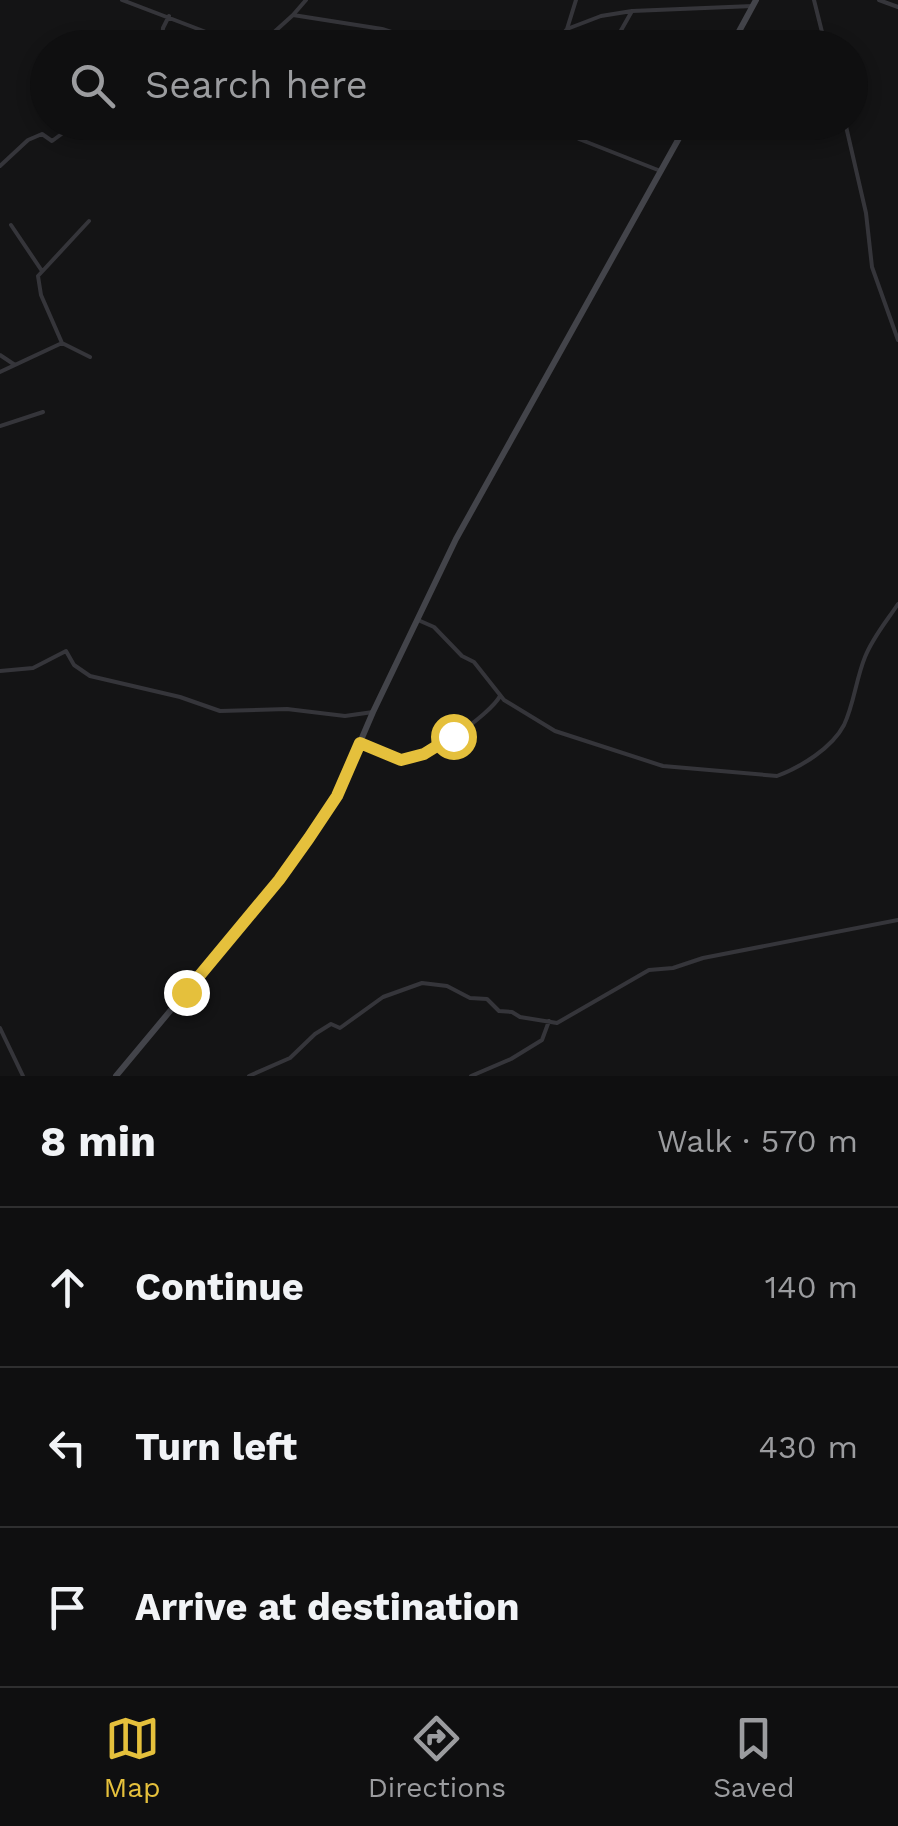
<!DOCTYPE html>
<html lang="en">
<head>
<meta charset="utf-8">
<style>
	:root { --surface:#0f0f10; --page:#181819; --text:#f1f3f6; --muted:#9b9c9f; --line:#2f2f30; --accent:#e5c03c }
	body { margin:0; font-family:"Work Sans",sans-serif; background:var(--page); color:var(--text) }
	.stop { position:absolute; width:30px; height:30px; margin:-22px; border:8px solid #e5c03c; border-radius:50%; background:#fff }
	.stop.end { background:#e5c03c; border-color:#fff; box-shadow:0 2px 10px #0008 }
	.list { margin:0; padding:0; list-style:none }
	h2 { display:flex; justify-content:space-between; align-items:center; height:130px; margin:0; padding:0 40px; font-size:42px }
	h2 small { font-size:32px; font-weight:400; color:var(--muted) }
	.list li { display:grid; grid-template-columns:65px 1fr auto; gap:30px; align-items:center; box-sizing:border-box; height:160px; padding:0 40px; border-top:2px solid var(--line) }
	.list b { display:block; font-size:38px; white-space:nowrap }
	.list em { font-size:32px; font-style:normal; color:var(--muted) }
	.icon { flex:none; width:55px; height:55px; fill:none; stroke:currentColor; stroke-width:2; stroke-linecap:round; stroke-linejoin:round }
	.map { position:relative; flex:none; width:898px; height:1076px; overflow:hidden }
	.search { position:absolute; background:var(--surface); box-shadow:0 5px 15px #0003; left:30px; right:30px; top:30px; height:110px; display:flex; align-items:center; gap:25px; box-sizing:border-box; padding:0 35px; border-radius:55px; color:var(--muted); font-size:38px }
	.sheet { height:610px; background:var(--surface) }
	nav { display:flex; justify-content:space-around; align-items:center; box-sizing:border-box; height:140px; border-top:2px solid var(--line); background:var(--surface); font-size:28px; color:var(--muted) }
	nav a { display:grid; justify-items:center; gap:5px }
	nav .on { color:var(--accent) }
	.map>svg:first-child { display:block }
	.lines { fill:none; stroke-linecap:round; stroke-linejoin:round }
	.minor { stroke:#35353a; stroke-width:4 }
	.secondary { stroke:#43444a; stroke-width:6 }
	.route { stroke:#e5c03c; stroke-width:12 }
</style>
</head>
<body>
<div class="map">
<svg width="898" height="1076" viewBox="0 0 898 1076">
	<rect width="100%" height="100%" fill="#141415"/>
	<g class="lines">
		<path class="minor" d="M122,0l84,32 66,2 21,-19
			M306,0l-13,15 89,14 60,19
			M814,0l12,48
			M879,0l19,7
			M567,29l9,-29
			M161,48l2,-20 6,-12
			M545,48l11,-6 11,-13 34,-13 31,-5 121,-5
			M611,48l21,-37
			M558,122l21,17 79,31
			M845,122l21,91 6,54 26,73
			M575,136l6,-14
			M0,166l28,-26 14,-6 10,7 26,-19
			M11,225l31,46
			M62,343l-21,-48 -3,-19 51,-55
			M0,355l15,10
			M0,372l62,-29 28,14
			M0,426l43,-14
			M418,620l16,7 28,29 12,6 30,38 51,31 108,35 114,10c24,-9 55,-28 67,-51 10,-21 12,-46 21,-68 8,-20 21,-35 33,-53
			M0,671l33,-3 33,-17 8,14 16,11 90,21 40,14 67,-2 58,7 28,-4
			M360,743c14,4 30,16 44,17 20,1 87,-46 96,-64
			M0,1028l23,48
			M249,1076l41,-18 25,-24 16,-10 9,4 43,-31 39,-14 25,3 23,12 17,1 12,12 13,1 8,5 37,6 92,-53 24,-2 30,-10 195,-38
			M471,1076l40,-17 31,-19 7,-19"/>
		<path class="secondary" d="M730,48l26,-48
			M116,1076l163,-196 58,-84 36,-84 83,-173 232,-417"/>
	</g>
	<g class="lines">
		<path class="route" d="M186,992l93,-112 30,-42 28,-42 23,-53 41,17 23,-6 29,-18"/>
	</g>
</svg>
<div class="stop" style="left:453px;top:736px"></div>
<div class="stop end" style="left:186px;top:992px"></div>
<div class="search"><svg class="icon" aria-label="search" viewBox="0 0 24 24"><circle cx="10" cy="10" r="6"/><path d="M15 15l6 6"/></svg>Search here</div>
</div>
<section class="sheet">
<h2>8 min<small>Walk · 570 m</small></h2>
<ul class="list">
<li><svg class="icon" aria-label="ahead" viewBox="0 0 24 24"><path d="M12 20V5M6 11l6-6 6 6"/></svg><div><b>Continue</b></div><em>140 m</em></li>
<li><svg class="icon" aria-label="left" viewBox="0 0 24 24"><path d="M17 20v-9H6M10 6l-5 5 5 5"/></svg><div><b>Turn left</b></div><em>430 m</em></li>
<li><svg class="icon" aria-label="arrive" viewBox="0 0 24 24"><path d="M6 21V4h12l-3 4 3 4H6"/></svg><div><b>Arrive at destination</b></div></li>
</ul>
</section>
<nav>
<a class="on"><svg class="icon" aria-label="map" viewBox="0 0 24 24"><path d="M3 6l6-2 6 2 6-2v14l-6 2-6-2-6 2zM9 4v14M15 6v14"/></svg>Map</a>
<a><svg class="icon" aria-label="directions" viewBox="0 0 24 24"><path d="M12 3l9 9-9 9-9-9zM9 14v-3h6M13 9l2 2-2 2"/></svg>Directions</a>
<a><svg class="icon" aria-label="saved" viewBox="0 0 24 24"><path d="M7 4h10v16l-5-4-5 4z"/></svg>Saved</a>
</nav>
</body>
</html>
